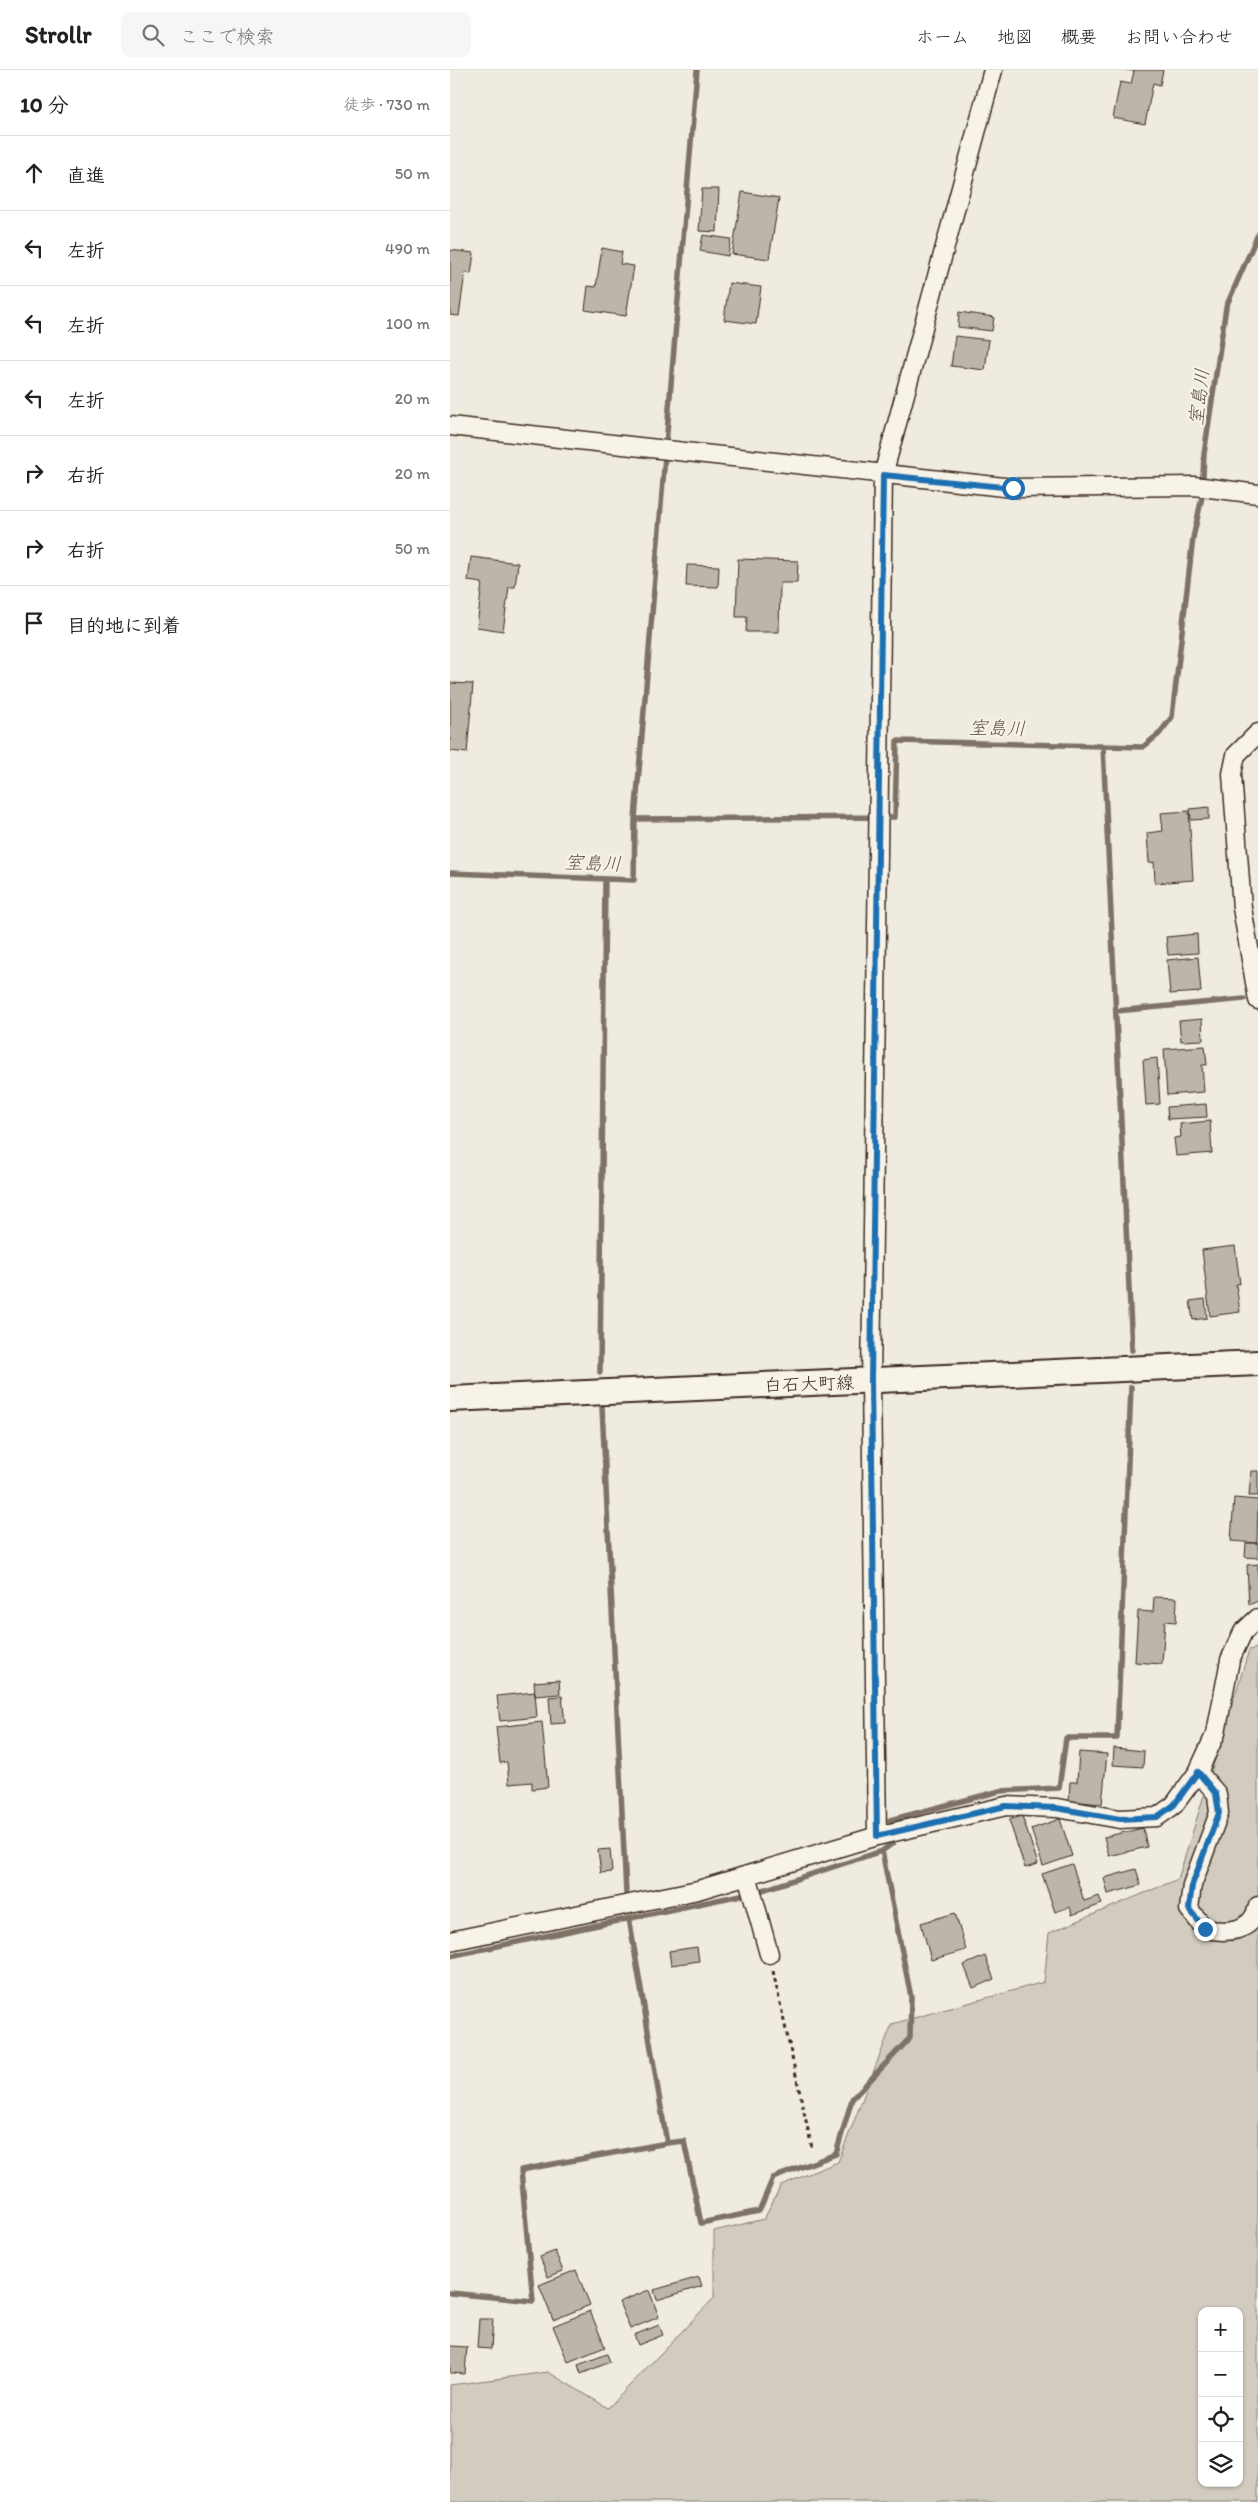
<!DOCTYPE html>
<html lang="ja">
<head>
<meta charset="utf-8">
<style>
	:root { --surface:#fff; --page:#f6f6f6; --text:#202124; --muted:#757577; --line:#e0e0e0 }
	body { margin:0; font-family:Itim,"Klee One",sans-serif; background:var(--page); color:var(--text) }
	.controls { position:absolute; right:15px; bottom:15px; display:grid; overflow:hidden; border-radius:10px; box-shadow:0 1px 4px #0004 }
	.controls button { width:45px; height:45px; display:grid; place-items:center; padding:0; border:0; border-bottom:1px solid var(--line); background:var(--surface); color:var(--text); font:25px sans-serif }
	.stop { position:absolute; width:15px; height:15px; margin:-11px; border:4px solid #1f6fb2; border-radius:50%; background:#fff }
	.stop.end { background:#1f6fb2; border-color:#fff; box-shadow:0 1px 5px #0008 }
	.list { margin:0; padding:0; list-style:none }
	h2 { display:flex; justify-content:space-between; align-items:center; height:65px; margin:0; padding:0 20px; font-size:21px }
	h2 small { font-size:16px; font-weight:400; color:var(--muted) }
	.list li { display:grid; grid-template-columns:32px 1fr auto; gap:15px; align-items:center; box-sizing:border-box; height:75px; padding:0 20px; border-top:1px solid var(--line) }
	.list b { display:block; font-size:19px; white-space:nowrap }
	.list em { font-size:16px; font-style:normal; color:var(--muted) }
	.icon { flex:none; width:28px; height:28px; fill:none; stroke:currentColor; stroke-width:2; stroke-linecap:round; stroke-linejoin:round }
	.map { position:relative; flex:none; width:808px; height:2432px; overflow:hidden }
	header { display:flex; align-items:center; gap:30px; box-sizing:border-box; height:70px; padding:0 25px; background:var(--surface); border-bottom:1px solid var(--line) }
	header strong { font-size:24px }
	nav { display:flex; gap:28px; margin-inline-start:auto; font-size:18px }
	.search { width:350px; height:45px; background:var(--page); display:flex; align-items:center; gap:12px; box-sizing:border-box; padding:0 18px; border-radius:10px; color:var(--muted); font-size:19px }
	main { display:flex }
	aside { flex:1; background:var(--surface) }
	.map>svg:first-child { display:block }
	.green { fill:#d1cbc0; stroke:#867a6f; fill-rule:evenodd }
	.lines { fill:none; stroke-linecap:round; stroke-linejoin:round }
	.stream { stroke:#7e7266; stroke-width:5.5 }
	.building { fill:#bdb5aa; stroke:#3b2a1e }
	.street-casing { stroke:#3b2a1e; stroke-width:21 }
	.secondary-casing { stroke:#3b2a1e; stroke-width:28 }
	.path { stroke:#3b2a1e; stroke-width:3; stroke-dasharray:4 4; stroke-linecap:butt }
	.street { stroke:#f7f3e8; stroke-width:18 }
	.secondary { stroke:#f7f3e8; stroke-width:24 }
	.route { stroke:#1f6fb2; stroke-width:6 }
	.labels { text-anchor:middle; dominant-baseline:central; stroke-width:4; stroke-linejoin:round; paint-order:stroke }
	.street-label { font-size:18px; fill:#3b2a1e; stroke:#f7f3e8 }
	.water-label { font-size:19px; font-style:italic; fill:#625448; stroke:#f7f3e8 }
</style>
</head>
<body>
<header>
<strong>Strollr</strong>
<div class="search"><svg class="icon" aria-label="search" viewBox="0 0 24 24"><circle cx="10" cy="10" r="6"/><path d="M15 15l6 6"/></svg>ここで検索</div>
<nav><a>ホーム</a><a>地図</a><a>概要</a><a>お問い合わせ</a></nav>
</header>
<main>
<aside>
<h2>10 分<small>徒歩 · 730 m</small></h2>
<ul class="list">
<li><svg class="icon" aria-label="ahead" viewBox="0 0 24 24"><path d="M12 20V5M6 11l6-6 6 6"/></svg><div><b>直進</b></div><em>50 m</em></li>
<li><svg class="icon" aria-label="left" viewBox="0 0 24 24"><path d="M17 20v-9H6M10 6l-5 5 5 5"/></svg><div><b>左折</b></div><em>490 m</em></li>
<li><svg class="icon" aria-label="left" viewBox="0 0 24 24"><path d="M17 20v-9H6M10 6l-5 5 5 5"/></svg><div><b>左折</b></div><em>100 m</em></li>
<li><svg class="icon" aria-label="left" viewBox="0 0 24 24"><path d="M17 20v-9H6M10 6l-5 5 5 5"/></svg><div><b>左折</b></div><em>20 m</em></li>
<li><svg class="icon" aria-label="right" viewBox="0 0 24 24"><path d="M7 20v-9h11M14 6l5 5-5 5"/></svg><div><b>右折</b></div><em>20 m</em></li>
<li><svg class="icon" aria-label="right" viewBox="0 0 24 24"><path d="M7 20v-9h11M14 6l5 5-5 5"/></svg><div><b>右折</b></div><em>50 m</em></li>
<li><svg class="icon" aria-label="arrive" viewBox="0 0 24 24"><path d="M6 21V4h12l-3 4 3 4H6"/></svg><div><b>目的地に到着</b></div></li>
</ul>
</aside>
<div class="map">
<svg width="808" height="2432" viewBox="0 0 808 2432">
	<rect width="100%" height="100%" fill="#efebe0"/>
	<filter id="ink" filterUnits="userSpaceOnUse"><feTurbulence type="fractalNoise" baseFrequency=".02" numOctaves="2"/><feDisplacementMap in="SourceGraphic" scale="10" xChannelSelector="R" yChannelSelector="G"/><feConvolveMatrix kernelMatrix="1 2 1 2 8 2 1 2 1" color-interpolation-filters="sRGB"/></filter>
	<g filter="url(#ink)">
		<path class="green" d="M808,1578v854h-808v-117l98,-13 60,36 106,-110v-67l50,-12 17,-34 57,-23 54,-138 152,-42 5,-49 129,-54 71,-229zM752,2241h37v172h-37z"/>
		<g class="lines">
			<path class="stream" d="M653,676l29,604
				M185,749l62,-749
				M0,803l184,7 1,-61 260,-2 2,-76 246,6 16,-13 13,-17 21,-179 9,-41 2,-43 22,-147 32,-73
				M666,941l128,-12
				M150,1302l5,-493
				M152,1337l24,486
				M440,1750l110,-29 59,-3 7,-50h51l14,-351
				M0,1886l310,-65 122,-40 11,-8
				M217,2073l17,-2 17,82 58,-12 14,-33 63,-24 16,-55 58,-61 1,-41 -29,-146
				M0,2223l83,8 -12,-131 146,-27 -38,-225"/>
		</g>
		<path class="building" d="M676,0h37l-3,15 -7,-2 -8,41 -32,-6 7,-36 11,2 3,-13z
			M252,119h17l-2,43 -18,-1z
			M292,122l37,6 -10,61 -37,-5z
			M253,165l28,4 -3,17 -28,-5z
			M152,178l20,4 -2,12 14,2 -8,50 -41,-6 3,-24 8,1z
			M0,180l24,3 -3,21 -6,-1 -6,43 -9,-1z
			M279,213l32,4 -5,37 -32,-4z
			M509,242l35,5 -2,14 -34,-4z
			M505,266l34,4 -4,30 -34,-4z
			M21,487l47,6 -3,24h-6l-6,44 -26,-4 5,-44 -14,-2z
			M288,489l60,2 -1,22h-17l-1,49h-33l1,-15h-11z
			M237,495l32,1 -1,21 -32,-1z
			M0,613l23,1 -6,69 -17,-2z
			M759,737v12l-18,1 -1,-11z
			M739,741l4,69 -38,3 -1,-21 -5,1 -2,-30 16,-2 -2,-18z
			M747,864l1,19 -30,2 -2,-18z
			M748,887l3,35 -31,2 -3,-34z
			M752,949l1,21 -22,1 -2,-20z
			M755,976l2,19h-5l2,27 -37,3 -3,-46z
			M707,988l3,46 -14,1 -3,-45z
			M756,1034l1,13 -39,2 -1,-12z
			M760,1051l2,32 -36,3 -2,-18 7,-1 -1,-13z
			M785,1176l5,38h-4l4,28 -30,4 -8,-66z
			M755,1229l2,19 -14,2 -3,-19z
			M801,1401h7v25h-9z
			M784,1428l24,2 -1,43 -26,-2z
			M796,1473h12v15l-13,-1z
			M808,1494v37l-9,4 -2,-40z
			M704,1527l23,1 -1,24 -11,-1 -3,43 -27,-2 3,-51 15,1z
			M109,1610l1,14 -25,2 -1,-14z
			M85,1622l2,25 -37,4 -3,-25z
			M112,1626l3,27 -14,1 -2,-27z
			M92,1652l6,65 -16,2v-7l-23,2 -2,-22 -7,1 -4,-36z
			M664,1678l30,3 -1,16 -30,-2z
			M629,1682l28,2 -5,50 -33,-3 1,-19h7z
			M572,1746l16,48 -13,4 -16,-48z
			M610,1749l12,37 -29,10 -12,-37z
			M693,1758l4,19 -38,9 -5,-19z
			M160,1779l2,23 -11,1 -3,-23z
			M622,1794l12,37 15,-5 3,8 -30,11 -2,-8 -15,5 -13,-38z
			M686,1799l5,16 -33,9 -4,-16z
			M505,1843l11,37 -35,10 -10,-37z
			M247,1877l2,14 -28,4 -2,-14z
			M535,1886l9,23 -21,9 -9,-23z
			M105,2181l8,20 -15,6 -8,-20z
			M126,2200l14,35 -37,15 -14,-35z
			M249,2207l3,9 -45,14 -3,-10z
			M199,2220l10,27 -29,12 -11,-27z
			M140,2241l15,36 -37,15 -15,-36z
			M29,2249h14l-2,30 -14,-1z
			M209,2255l4,10 -25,10 -4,-10z
			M0,2276l17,1 -2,27 -15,-1z
			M157,2284l3,8 -29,12 -3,-9z"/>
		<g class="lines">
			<g class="street-casing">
				<path id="street" d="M0,356l563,62 181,-2 64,8
					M808,663l-22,22 -4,19 10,134 16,92
					M748,1702l19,22 2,19 -27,72 -3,24 16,20c21,4 48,4 53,-23
					M427,1766l-6,-455 12,-906 110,-405
					M297,1805l22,79
					M0,1871l248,-51 179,-54 129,-30 51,2 63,11 37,-2 17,-12 24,-33 18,-39 14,-73 13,-28 15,-14"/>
			</g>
			<g class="secondary-casing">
				<path id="secondary" d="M0,1329l808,-36"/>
			</g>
			<path class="path" d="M323,1901l39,177"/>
			<use href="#street" class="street"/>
			<use href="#secondary" class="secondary"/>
		</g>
	</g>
	<g class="lines" filter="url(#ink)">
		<path class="route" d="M563,418l-130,-13 -12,906 6,455 129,-30 50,2 64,11 37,-2 17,-12 24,-33 18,22 3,19 -27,72 -3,24 16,20"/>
	</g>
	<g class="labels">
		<g class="street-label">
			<text transform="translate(359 1314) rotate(-2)">白石大町線</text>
		</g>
		<g class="water-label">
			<text transform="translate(749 327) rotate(-83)">室島川</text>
			<text transform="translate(547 658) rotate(1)">室島川</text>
			<text transform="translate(143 793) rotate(2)">室島川</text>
		</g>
	</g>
</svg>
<div class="controls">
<button>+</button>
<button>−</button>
<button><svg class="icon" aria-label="locate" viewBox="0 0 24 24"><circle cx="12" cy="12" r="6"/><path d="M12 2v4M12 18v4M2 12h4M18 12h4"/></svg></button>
<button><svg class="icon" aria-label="layers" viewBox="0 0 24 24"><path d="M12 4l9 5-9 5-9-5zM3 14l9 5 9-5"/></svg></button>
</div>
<div class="stop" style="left:563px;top:418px"></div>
<div class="stop end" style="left:755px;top:1859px"></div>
</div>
</main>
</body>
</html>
